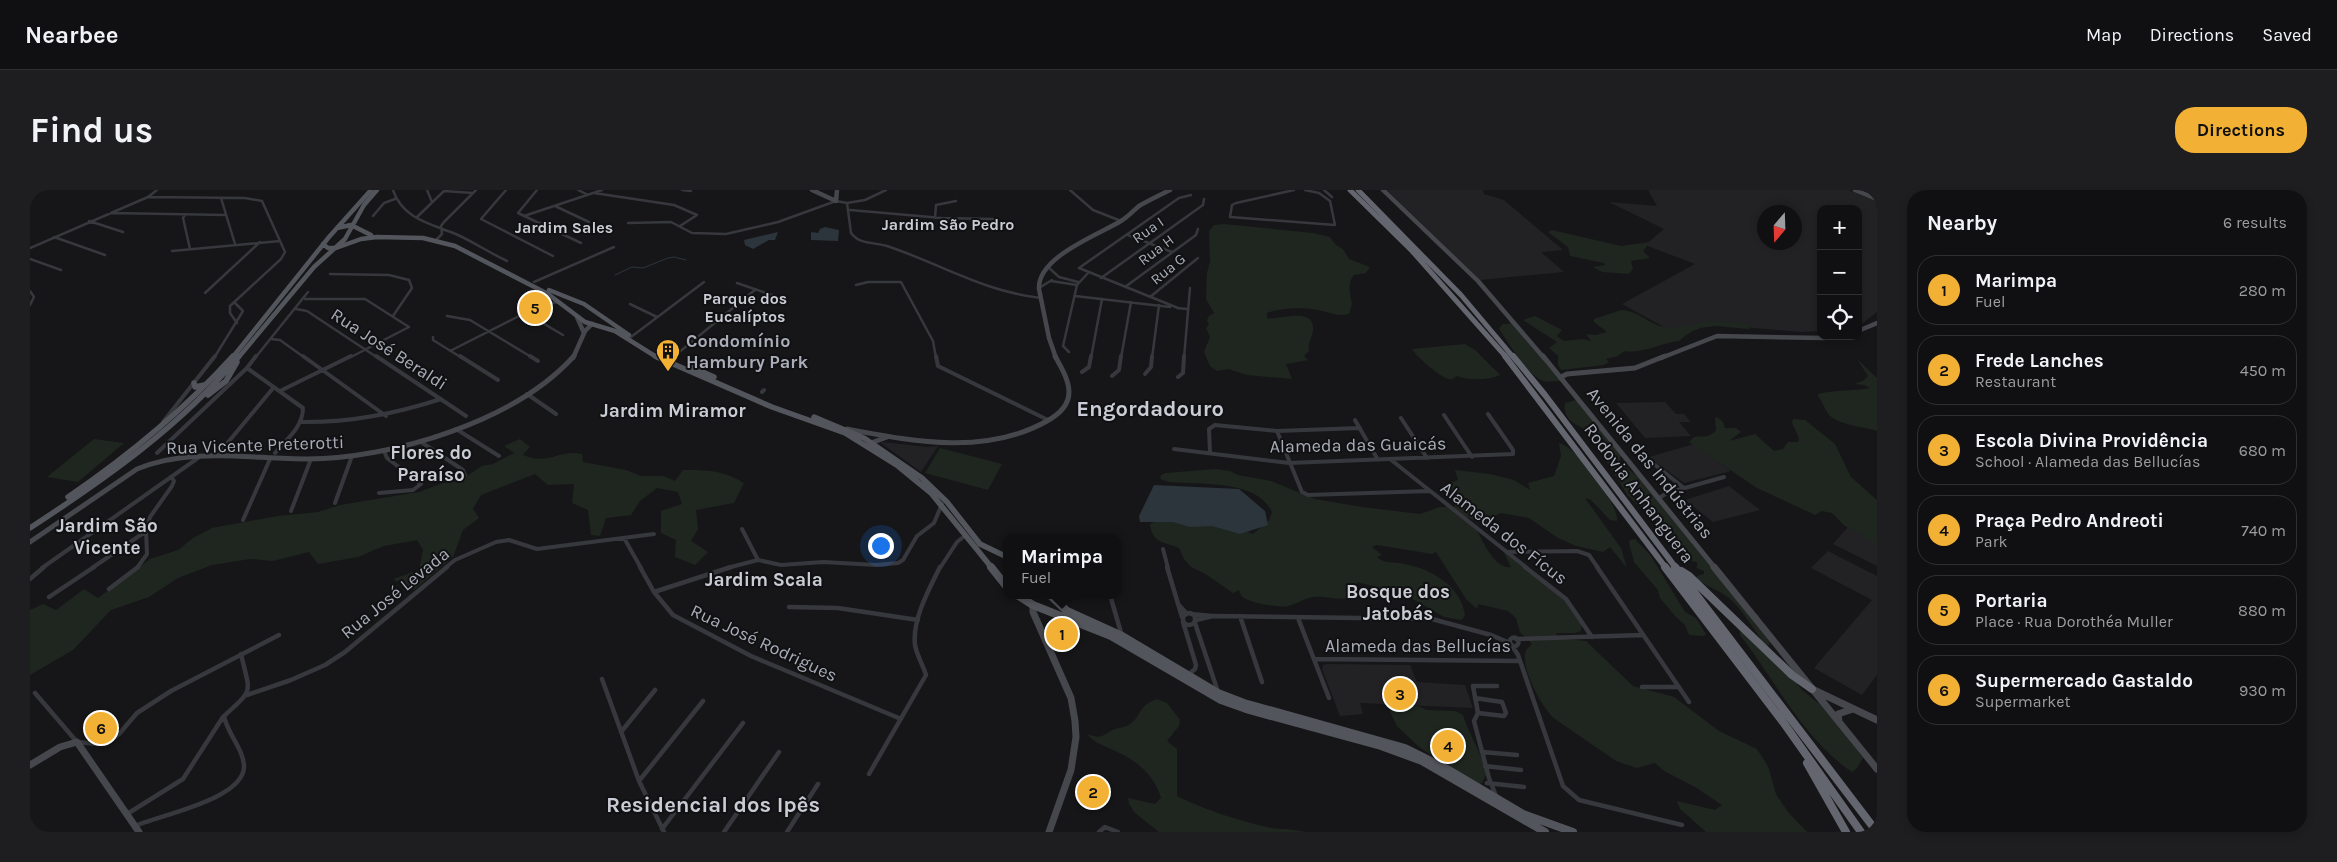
<!DOCTYPE html>
<html lang="en">
<head>
<meta charset="utf-8">
<style>
	:root { --surface:#101012; --page:#1e1e20; --text:#f1f3f6; --muted:#9c9d9f; --line:#303032; --accent:#f2b134 }
	body { margin:0; font-family:Karla,sans-serif; background:var(--page); color:var(--text) }
	.controls { position:absolute; right:15px; top:15px; display:grid; overflow:hidden; border-radius:10px; box-shadow:0 2px 8px #0003 }
	.controls button { width:45px; height:45px; display:grid; place-items:center; padding:0; border:0; border-bottom:1px solid var(--line); background:var(--surface); color:var(--text); font:25px sans-serif }
	.compass { position:absolute; left:1727px; top:15px; width:45px; height:45px; border-radius:50%; background:var(--surface); box-shadow:0 2px 8px #0003; rotate:199deg }
	.you { position:absolute; left:850px; top:355px; width:18px; height:18px; margin:-12px; border:4px solid #fff; border-radius:50%; background:#1a73e8; box-shadow:0 0 0 8px #1a73e833 }
	.badge { display:grid; place-items:center; width:32px; height:32px; border-radius:50%; background:var(--accent); color:#111; font-size:16px; font-weight:700 }
	.pin { position:absolute; translate:-50% -50%; border:2px solid #fff; box-shadow:0 1px 5px #0006 }
	.popup { position:absolute; left:973px; top:344px; width:118px; height:65px; box-sizing:border-box; display:grid; place-content:center; border-radius:10px; background:var(--surface); filter:drop-shadow(0 1px 4px #0005); font-size:16px; white-space:nowrap; color:var(--muted) }
	.popup b { font-size:19px; color:var(--text) }
	.popup::after { content:''; position:absolute; left:50%; top:100%; margin-left:-10px; border:10px solid transparent; border-top-color:var(--surface) }
	.list { margin:0; padding:0; list-style:none }
	h2 { display:flex; justify-content:space-between; align-items:center; height:65px; margin:0; padding:0 20px; font-size:21px }
	h2 small { font-size:16px; font-weight:400; color:var(--muted) }
	.list li { display:grid; grid-template-columns:32px 1fr auto; gap:15px; align-items:center; box-sizing:border-box; height:70px; margin:0 10px 10px; padding:0 10px; border:1px solid var(--line); border-radius:20px }
	.list b { display:block; font-size:19px; white-space:nowrap }
	.list p { margin:0; font-size:16px; white-space:nowrap; color:var(--muted) }
	.list em { font-size:16px; font-style:normal; color:var(--muted) }
	.icon { flex:none; width:28px; height:28px; fill:none; stroke:currentColor; stroke-width:2; stroke-linecap:round; stroke-linejoin:round }
	.map { position:relative; flex:none; width:1847px; height:642px; overflow:hidden; border-radius:20px }
	header { display:flex; align-items:center; gap:30px; box-sizing:border-box; height:70px; padding:0 25px; background:var(--surface); border-bottom:1px solid var(--line) }
	header strong { font-size:24px }
	nav { display:flex; gap:28px; margin-inline-start:auto; font-size:18px }
	.intro { display:flex; align-items:center; justify-content:space-between; box-sizing:border-box; height:120px; padding:0 30px }
	h1 { margin:0; font-size:35px }
	.button { padding:12px 22px; border-radius:20px; background:var(--accent); color:#111; font-size:18px; font-weight:700 }
	main { display:flex; gap:30px; padding:0 30px }
	aside { flex:1; background:var(--surface); border-radius:20px; box-shadow:0 2px 8px #0003 }
	.map>svg:first-child { display:block }
	.built { fill:#222225; fill-rule:evenodd }
	.green { fill:#1e261f }
	.water { fill:#2c353c }
	.lines { fill:none; stroke-linecap:round; stroke-linejoin:round }
	.stream { stroke:#2c353c; stroke-width:1 }
	.street-far2 { stroke:#37383d; stroke-width:2.5 }
	.street-far1 { stroke:#37383d; stroke-width:4 }
	.street { stroke:#37383d; stroke-width:4.5 }
	.secondary-far2 { stroke:#45474d; stroke-width:4.5 }
	.secondary-far1 { stroke:#45474d; stroke-width:5 }
	.secondary { stroke:#45474d; stroke-width:7 }
	.primary-far2 { stroke:#53555c; stroke-width:4.5 }
	.primary-far1 { stroke:#53555c; stroke-width:5.5 }
	.primary { stroke:#53555c; stroke-width:8 }
	.highway-far2 { stroke:#63666e; stroke-width:5 }
	.highway-far1 { stroke:#63666e; stroke-width:6 }
	.highway { stroke:#63666e; stroke-width:8 }
	.labels { text-anchor:middle; dominant-baseline:central; stroke-width:4; stroke-linejoin:round; paint-order:stroke }
	.far-street-label { font-size:15px; fill:#a8adb8; stroke:#111113 }
	.far-neighbourhood-label { font-size:16px; font-weight:bold; fill:#c9ccd4; stroke:#111113 }
	.poi-label { font-size:18px; font-weight:bold; fill:#a8adb8; stroke:#111113; text-anchor:start }
	.street-label { font-size:18px; fill:#a8adb8; stroke:#111113 }
	.neighbourhood-label { font-size:19px; font-weight:bold; fill:#c9ccd4; stroke:#111113 }
	.district-label { font-size:22px; font-weight:bold; fill:#c9ccd4; stroke:#111113 }
	.near-neighbourhood-label { font-size:22px; font-weight:bold; fill:#c9ccd4; stroke:#111113 }
</style>
</head>
<body>
<header>
<strong>Nearbee</strong>
<nav><a>Map</a><a>Directions</a><a>Saved</a></nav>
</header>
<div class="intro"><h1>Find us</h1><a class="button">Directions</a></div>
<main>
<div class="map">
<svg width="1847" height="642" viewBox="0 0 1847 642">
	<rect width="100%" height="100%" fill="#161618"/>
	<path class="built" d="M1357,0h96l1,4 20,6 59,50 -22,2 23,20 -84,8z
		M1618,0h200l29,11v111l-14,11 -5,1v-115h-37v122l-20,1 -81,-7 -47,7 -51,-28 73,-40 -50,-19 19,-16 -55,-27 48,4zM1734,22h30v30h-30z
		M1635,212l11,12h8l7,8h-12l12,14 -46,2 -29,-35z
		M852,252l45,5 11,-1 -17,26 -40,-29z
		M1664,254l37,27 -47,12 -35,-26z
		M1699,296l31,24 -47,12 -28,-22z
		M1818,337l29,15v24l-44,-22z
		M1798,361l49,25v99l-15,20 -48,-27 58,-68 -61,-32z
		M1297,474l83,1 7,17 48,3 8,23 -113,-5 3,11 -23,2 -18,-47 1,-4z"/>
	<path class="green" d="M1194,34l89,9 17,4 6,8 7,4 6,10 21,8 -4,6 -12,2c-7,8 -4,20 -2,29l-3,10c-12,3 -20,-2 -31,-4 -13,-3 -39,-2 -51,3v5c11,2 45,-11 46,9 1,9 -6,15 -4,24l-5,5 4,4 -22,4 6,15 -45,-4 -19,-6 -11,2 -7,-5 -6,-14 6,-15 -4,-9 3,-3 -2,-5 2,-4 5,-3 -8,-14 1,-26 3,-12 -1,-30 5,-6z
		M1522,40l69,16 29,-4 -7,9 7,7 -19,3 2,8 -4,5 -27,-2 -9,-5 12,-2 -1,-2 -34,-7 -2,-9 -20,-15z
		M1591,120c17,0 28,15 44,17l7,1 40,-7 34,2 4,6c-31,-1 -46,-10 -71,12 -19,2 -35,13 -55,10l-6,5 -12,3 3,3 -5,3 -43,5 -3,-5v-9l-9,-8 8,-6 -34,-22 12,-4 27,14 -5,6 7,5 18,-2 9,2 -5,-7 10,1 11,-3 -13,-10v-3z
		M1478,128l52,62v1c-8,0 -13,2 -19,-1 -13,-6 -35,-39 -42,-52l4,-4h7z
		M1435,154l10,6 25,25c-12,6 -32,5 -44,1 -2,2 -3,4 -7,3 -8,-1 -32,-22 -37,-30z
		M1827,169l20,19v53c-15,-5 -35,-5 -47,-15 -6,-6 -7,-15 -13,-21 7,-5 40,-4 53,-7l-6,-3 -10,-1 9,-3 5,-5z
		M1546,210l12,7 32,41 2,6 -2,4 2,7 20,14 109,133 8,3 -1,8 12,19 -1,3 -3,1c-12,-15 -22,-35 -36,-47 -10,-9 -22,-11 -33,-20v-3l7,-2v-3l-8,-3 2,-4 -2,-2c-9,-2 -12,0 -18,-9l4,-6 -1,-2 -20,-10 -8,-23 -14,-6 -11,-10 -22,-36c0,-4 2,-7 2,-11 -1,-22 -48,-17 -43,-46z
		M1687,227l6,5 2,6h11l5,4 -12,9 26,-7 19,17 9,-2 5,-7h10l1,-4 -7,-15 1,-4 12,1 30,24 16,33 26,23v44l-32,-18 -13,-13 -10,-2 -7,4 -58,-27 -68,-46 5,-5c8,-1 17,1 22,-7l-1,-12z
		M64,249l30,4 -46,39 -31,-5z
		M490,249l10,8 -7,8c26,11 36,-6 59,-1l1,8 43,8 15,6h23l11,5 8,-11c25,0 39,0 61,13l-10,20 -38,7 2,19 -7,12 17,11 -13,13 -20,-8 1,-17 -15,-7v-22l21,-7 -4,-12 -21,-4 -17,13 -9,14 -25,3 -6,18 -9,-1 -3,-25 -16,-7 2,-19 -26,1 -13,-11 -54,21 -8,14 6,9 -16,12 -10,27 -39,33 -21,-11 26,-9 4,-20 -6,-10 -33,6 -26,11 -40,7 -9,-12 -36,9 -23,-2 -38,6 -34,13 -29,19 -38,13 -38,40 -43,25v-65l13,-6 13,6 28,-21 14,9 52,-39 28,-9 15,-12 19,-10 66,-12 40,-4 22,-7 79,-13 24,-9 16,-2 23,-15 11,-2 21,-11 -10,-7z
		M1529,253c17,3 60,60 58,78l-7,-1 -19,-20 -6,-2 36,50 6,20 -17,-21 -7,5 -27,-6 -18,-8 -29,-20 -28,-5 -8,4 -6,8 -24,-9c5,5 13,11 16,18 5,11 18,36 32,33l-8,-16 28,20 32,27 19,25 -1,8 -6,2h-18l-2,5 31,3 47,45 41,11 45,34 38,18 11,17 8,28 12,18 19,20h-101l-26,-23 -3,-8 38,9 7,-5 -27,-18 -31,-16 -9,-8 -18,5 -21,-7 -61,-42c-13,-11 -33,-48 -30,-66 1,-4 4,-6 7,-9l-12,-12 -4,-14 -8,-7 -30,-7 -1,5 -11,-10 -30,-47 -4,2 -55,-9 -5,2 10,8 -5,2c7,6 13,5 22,6 29,4 63,22 66,53l-4,4 -17,-3 -40,-23 -47,-12 1,10c-9,13 -31,3 -44,5 -10,1 -17,7 -26,9 -8,2 -39,-3 -45,-9 -1,0 -4,-6 -4,-7l-6,3 -29,-20 -13,-6 -7,-8 -5,-11c-13,-6 -27,-4 -29,-24l11,-5 67,5 25,10 16,-14 3,-8c-15,-33 -72,-27 -103,-30l-9,-3 1,-4 5,-2 49,-4 15,2 8,4 33,6 44,18 47,8 58,7 20,-7h15l-1,-8 -12,-13 16,-6 -3,-10 35,4 24,6 16,10 -2,-7 26,-7 7,-20z
		M910,258l62,16 -14,26 -63,-17z
		M1605,349l16,17 34,56 11,6 10,16 -2,2 -15,-1 -4,-10 -10,-9 -15,-18 -2,-8 -24,-28 -5,-19 1,-3z
		M1710,440l56,52 6,8 26,21 35,47 -6,10 -5,4c-50,-34 -76,-91 -112,-137z
		M1367,507l30,13 28,1 8,4c6,20 18,37 24,58l-5,10 -7,3 -57,-40 -21,-20 -8,-16 4,-1z
		M1127,509l10,4 13,17 -1,6 -12,15 10,8v47c28,14 60,24 90,31 12,3 26,1 38,5h-146l-24,-19 -6,-9 -1,-6 27,6 6,-6c-7,-24 -26,-39 -48,-48 -9,-4 -20,-8 -26,-16 18,6 13,1 28,-5 4,-1 11,-2 15,-5 13,-9 7,-18 27,-25z"/>
	<path class="water" d="M795,37l14,3 -1,11 -27,-1v-8l7,1 2,-4z
		M748,42l-3,8h-6l-16,9 -8,-4 -1,-5z
		M1124,295l85,4 26,22 3,14 -28,9 -28,-8 -22,1 -17,-5h-33l-1,-6z"/>
	<g class="lines">
		<path class="stream" d="M585,85l17,-8 11,1 25,-10 6,-1 12,3"/>
		<path class="street-far2" d="M363,0c10,30 40,34 65,45 17,8 32,18 49,26
			M397,0l5,12
			M476,0l-25,29 72,37
			M507,0l-19,23 63,30
			M548,0l10,5
			M652,0l9,1
			M1040,0l23,20 28,11
			M1264,0l-58,13 -4,2 -2,12 105,8 -5,-24 -11,-8 -14,-3
			M1294,0l8,7
			M414,1l29,2
			M564,3l80,12 23,10 -17,11
			M118,7l9,-7
			M191,8l14,46
			M817,13l4,30c9,12 23,9 36,13 54,18 95,45 154,52
			M525,16l34,16
			M820,20l92,8 51,1
			M81,23l115,2
			M155,25l-2,3 7,31
			M343,26l11,-13 11,-4
			M494,26l78,-26
			M387,27l28,-27
			M905,28l1,-13 20,-4
			M59,31l34,11
			M598,33l43,-1 21,11 34,1 52,-12 58,-21 11,2 18,-3 21,-10
			M1098,45l44,17
			M24,47l51,18
			M406,50l6,-6 -1,-8 3,-4 32,-32
			M0,58l118,-51 97,1 17,3 23,51 -4,7 -51,47v7l7,10
			M142,61l108,-10
			M0,69l31,11
			M1018,77l11,10 19,5
			M300,84l59,1 20,5 3,8 -19,28
			M1071,88l102,-73 1,-6
			M1021,91l26,4
			M504,92l80,-35
			M707,93l35,12
			M826,95l12,-3h33l32,59 3,17
			M1095,97l71,-52 2,-6
			M1009,98l13,-8
			M0,101l4,6 -4,8
			M175,103l55,-51
			M1045,106l95,11
			M1120,107l48,-39
			M275,109h60l44,28 -60,31
			M600,114l27,13
			M1147,118l10,1
			M1148,118l-99,-40 100,-70 12,-3
			M266,119l11,2 71,47
			M494,120h6l2,2 -3,3h-6l-2,-2z
			M496,120l18,-9 4,-7
			M502,122l16,-9 12,-1
			M499,125l34,20
			M417,126l23,4 63,38
			M403,147v3l29,18
			M601,147l73,-55
			M241,149l9,1 25,18
			M420,161l71,-36
			M1039,162l-6,-6 14,-61 11,-12
			M184,168l29,-47 -9,-9
			M225,168l53,-66
			M642,168l84,-69
			M1061,168l11,-59
			M1091,168l10,-56
			M1122,168l7,-53
			M1154,168l6,-70"/>
		<path class="street-far1" d="M273,166l83,60
			M346,166l90,60
			M430,166l38,24
			M500,166l8,5
			M906,166l2,10 110,54
			M640,169l3,-3
			M217,178l56,40c0,19 -17,32 -28,45
			M1052,182l7,-5 2,-11
			M1115,184l6,-7 1,-11
			M1082,186l7,-6 2,-14
			M1148,187l5,-4 1,-17
			M250,201l71,-35
			M732,202l2,-2
			M497,204l29,20
			M1414,225l28,42
			M1371,228l26,40
			M1325,230l23,40
			M133,232l52,-66
			M270,232c49,1 95,-8 141,-23
			M426,239l43,27
			M1247,241l25,61 6,3 122,-4
			M391,252l42,28 2,5
			M1144,259l115,14 224,-9v-4l-25,-36
			M190,262l54,-65
			M127,263l90,-85 9,-12
			M1180,263l-1,-24 6,-4 62,6 83,-3
			M1360,269l137,109
			M1624,274l30,24
			M349,303l34,-3 8,-6 -34,-26 -3,-7
			M1629,308l8,-5 57,-16
			M305,313l17,-47
			M261,321l20,-52
			M213,330l27,-61
			M712,339l16,31 23,5 42,-3 53,3 22,-2 5,-3 14,-24 17,-13 8,-19
			M594,348l17,30
			M1133,359l5,19
			M1478,362l69,-1 12,4 9,13
			M12,378l156,-110
			M62,378l53,-36
			M107,378l10,-14 -1,-24 4,-13 22,-31 2,-5 -2,-3
			M415,378l10,-8 41,-18 13,-2 28,9 117,-15
			M697,378l31,-8
			M910,378l17,-26 9,-7"/>
		<path class="street" d="M610,377l14,25 19,23 78,41 150,63
			M1137,377l15,50
			M1495,377l41,32 26,38
			M1567,377l92,135
			M0,389l14,-12
			M79,399l29,-22
			M624,402l77,-25
			M1080,405l12,41
			M19,407l45,-30
			M1148,414l9,10
			M759,417l49,1 80,12
			M1153 429a6 6 0 1 1 12 0a6 6 0 1 1-12 0Z
			M1161,424l20,2
			M1210,426l22,66
			M1268,428l31,80
			M1166,430l17,-4 219,3 59,16 19,8
			M1153,432l13,43 -1,4 -7,6
			M1165,433l23,69
			M1479.5 452a4.5 4.5 0 1 1 9 0a4.5 4.5 0 1 1-9 0Z
			M1486,449l127,-4
			M1481,454l7,11 45,131 16,14 103,25
			M1285,469l205,2
			M572,489l37,102 25,51
			M1612,497h37
			M5,503l42,49 21,2 13,-4 8,-6 18,-21 34,-22 108,-56
			M217,505l44,-15 34,-15 20,-13 102,-85
			M1445,508l27,4 4,11 -2,3 -26,-3 -4,8 15,57 7,18
			M1448,523l-5,-27h24
			M591,542l34,-42
			M1452,562l35,3
			M1455,576l36,4
			M839,584l57,-99c-3,-10 -9,-19 -11,-30 -3,-25 14,-56 25,-78
			M609,591l64,-80
			M1457,593l37,4
			M97,624l56,-35 40,-62
			M105,636c25,-11 110,-27 109,-60 -1,-18 -17,-33 -20,-50 31,-28 26,-22 17,-62
			M632,639l81,-106
			M694,642l55,-80
			M757,642l31,-48
			M1069,642l6,-5 13,5"/>
		<path class="secondary-far2" d="M782,0l24,11 1,-11
			M1353,0l95,91 66,77
			M1825,0l22,9
			M547,127l7,16
			M1828,141l19,-8
			M543,168l12,-27 7,-7
			M1026,168l-7,-20 -10,-49c-2,-32 59,-54 82,-68 7,-4 12,-10 18,-15 10,-6 21,-11 31,-16
			M1631,168l56,-22 107,2 16,-2"/>
		<path class="secondary-far1" d="M1513,166l172,212
			M1531,187l6,-3 68,-6 30,-12
			M817,239c65,12 138,27 200,-8 11,-6 22,-15 22,-29 0,-12 -8,-25 -14,-36
			M841,253l16,-6
			M0,352l107,-73c53,-22 113,-10 170,-10 84,0 209,-38 267,-103"/>
		<path class="secondary" d="M1684,377l163,202
			M1003,415v7l38,86 4,23 1,16 -5,33 -22,62
			M1784,500l63,30
			M1809,532l-1,-8 15,-5
			M0,575l30,-18 17,-5 62,90"/>
		<path class="primary-far2" d="M307,38l14,-3 20,10
			M293,54l5,4h8l25,-9 16,-2 46,1 32,8 93,48 37,28 30,9 43,27
			M519,100l35,14 45,31
			M202,168l97,-121 42,-47
			M208,168l76,-91 31,-28 19,-34 13,-15"/>
		<path class="primary-far1" d="M625,166l117,51 73,26 53,33 33,27 61,75
			M661,177l23,10
			M164,193l1,4 9,-2
			M178,205l18,-14 11,-19
			M784,227l50,21 58,40 25,24 33,42 27,13
			M38,307c60,-41 116,-87 165,-141
			M0,338c75,-49 151,-102 209,-172"/>
		<path class="primary" d="M961,377l16,20
			M987,405l16,10 78,31 110,64 28,10 132,36 41,15 123,71
			M1020,405l17,16 55,25 96,57 26,10 161,45 42,21 76,45 50,18"/>
		<path class="highway-far2" d="M1320,0l62,61 95,107
			M1328,0l103,105 53,63"/>
		<path class="highway-far1" d="M1475,166l161,212
			M1483,166l32,39 131,173"/>
		<path class="highway" d="M1635,377l118,155 78,110
			M1645,377l202,265
			M1651,381l8,5 103,99 20,14
			M1777,573l39,69"/>
	</g>
	<defs>
		<g id="building-pin" transform="scale(1.25)"><path d="M0 17L-7.5 6A9.5 9.5 0 1 1 7.5 6Z" fill="#f2b134" stroke="#111113"/><path d="M-4-6H4V6H1V3H-1V6H-4ZM-2.5-4.3h1.7v1.8h-1.7ZM.8-4.3h1.7v1.8H.8ZM-2.5-1h1.7V.8h-1.7ZM.8-1h1.7V.8H.8Z" fill="#111"/></g>
	</defs>
	<g fill-rule="evenodd">
		<use href="#building-pin" x="638" y="161"/>
	</g>
	<g class="labels">
		<g class="far-street-label">
			<text transform="translate(1118 40) rotate(-35)">Rua I</text>
			<text transform="translate(1126 60) rotate(-37)">Rua H</text>
			<text transform="translate(1138 79) rotate(-39)">Rua G</text>
		</g>
		<g class="far-neighbourhood-label">
			<text x="918" y="34">Jardim São Pedro</text>
			<text x="534" y="37">Jardim Sales</text>
			<text x="715" y="108">Parque dos<tspan x="715" dy="18">Eucalíptos</tspan></text>
		</g>
		<g class="poi-label">
			<text x="656" y="151">Condomínio<tspan x="656" dy="21">Hambury Park</tspan></text>
		</g>
		<g class="street-label">
			<text transform="translate(359 159) rotate(33)">Rua José Beraldi</text>
			<text transform="translate(225 255) rotate(-2)">Rua Vicente Preterotti</text>
			<text transform="translate(1328 255) rotate(-1)">Alameda das Guaicás</text>
			<text transform="translate(1620 273) rotate(51)">Avenida das Indústrias</text>
			<text transform="translate(1609 303) rotate(53)">Rodovia Anhanguera</text>
			<text transform="translate(1474 343) rotate(38)">Alameda dos Fícus</text>
			<text transform="translate(365 403) rotate(-39)">Rua José Levada</text>
			<text transform="translate(734 453) rotate(25)">Rua José Rodrigues</text>
			<text x="1388" y="456">Alameda das Bellucías</text>
		</g>
		<g class="neighbourhood-label">
			<text x="643" y="221">Jardim Miramor</text>
			<text x="401" y="263">Flores do<tspan x="401" dy="22">Paraíso</tspan></text>
			<text x="77" y="336">Jardim São<tspan x="77" dy="22">Vicente</tspan></text>
			<text x="734" y="390">Jardim Scala</text>
			<text x="1368" y="402">Bosque dos<tspan x="1368" dy="22">Jatobás</tspan></text>
		</g>
		<g class="district-label">
			<text x="1120" y="219">Engordadouro</text>
		</g>
		<g class="near-neighbourhood-label">
			<text x="683" y="615">Residencial dos Ipês</text>
		</g>
	</g>
</svg>
<div class="controls">
<button>+</button>
<button>−</button>
<button><svg class="icon" aria-label="locate" viewBox="0 0 24 24"><circle cx="12" cy="12" r="6"/><path d="M12 2v4M12 18v4M2 12h4M18 12h4"/></svg></button>
</div>
<svg class="compass" viewBox="-18 -18 36 36"><path d="M0-13l5 13h-10z" fill="#e53935"/><path d="M0 13l5-13h-10z" fill="#9c9d9f"/></svg>
<div class="you"></div>
<div class="pin badge" style="left:1032px;top:444px">1</div>
<div class="popup"><b>Marimpa</b>Fuel</div>
<div class="pin badge" style="left:1063px;top:602px">2</div>
<div class="pin badge" style="left:1370px;top:504px">3</div>
<div class="pin badge" style="left:1418px;top:556px">4</div>
<div class="pin badge" style="left:505px;top:118px">5</div>
<div class="pin badge" style="left:71px;top:538px">6</div>
</div>
<aside>
<h2>Nearby<small>6 results</small></h2>
<ul class="list">
<li><span class="badge">1</span><div><b>Marimpa</b><p>Fuel</p></div><em>280 m</em></li>
<li><span class="badge">2</span><div><b>Frede Lanches</b><p>Restaurant</p></div><em>450 m</em></li>
<li><span class="badge">3</span><div><b>Escola Divina Providência</b><p>School · Alameda das Bellucías</p></div><em>680 m</em></li>
<li><span class="badge">4</span><div><b>Praça Pedro Andreoti</b><p>Park</p></div><em>740 m</em></li>
<li><span class="badge">5</span><div><b>Portaria</b><p>Place · Rua Dorothéa Muller</p></div><em>880 m</em></li>
<li><span class="badge">6</span><div><b>Supermercado Gastaldo</b><p>Supermarket</p></div><em>930 m</em></li>
</ul>
</aside>
</main>
</body>
</html>
